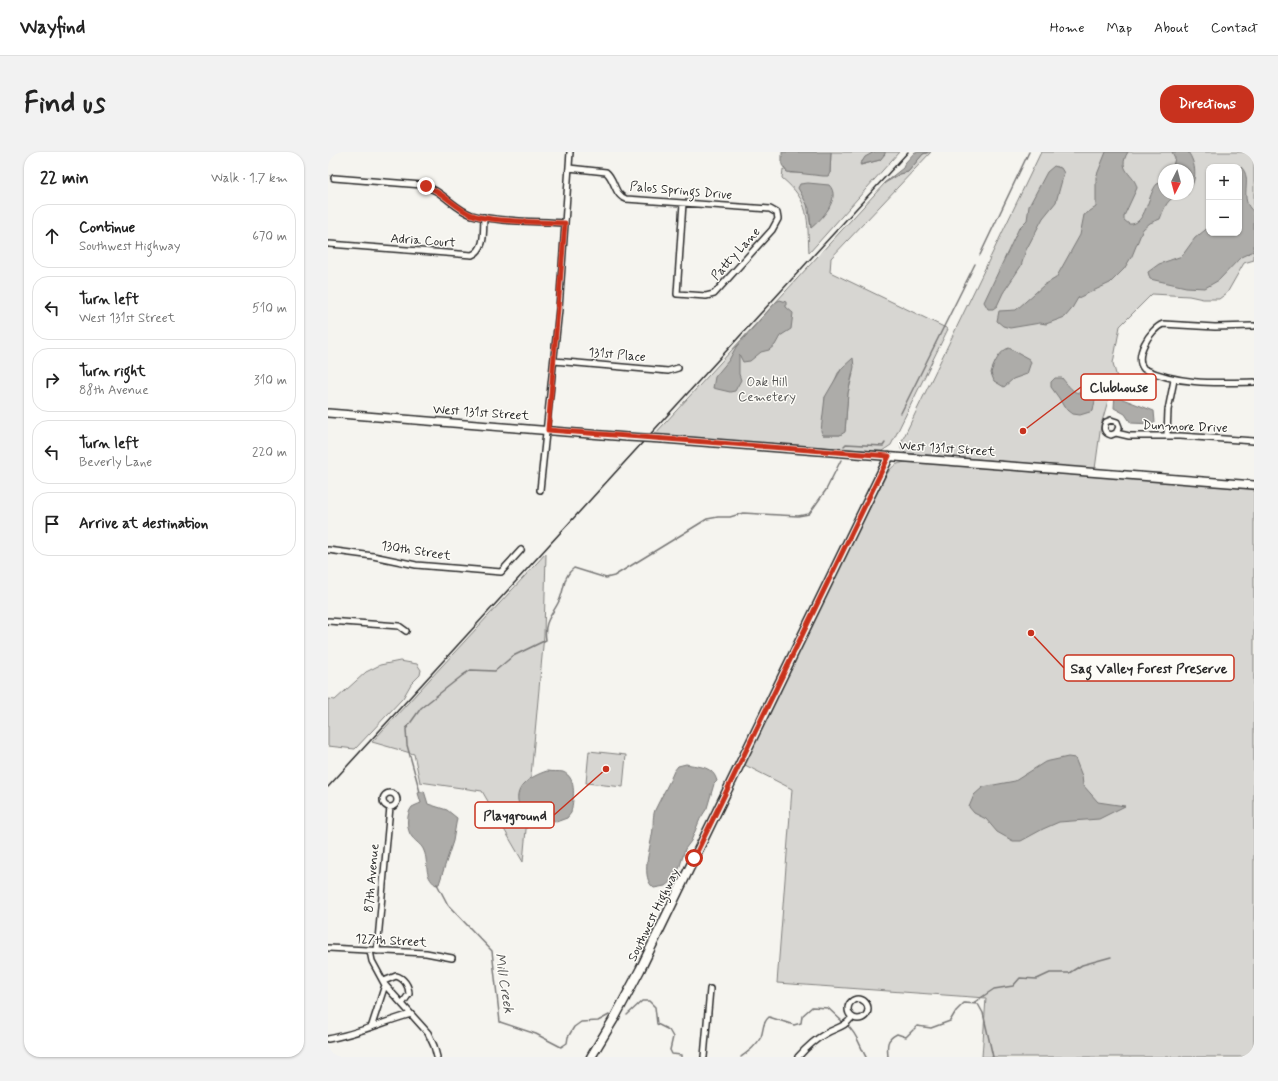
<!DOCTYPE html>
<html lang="en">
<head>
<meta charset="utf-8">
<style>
	:root { --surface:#fff; --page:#f2f2f2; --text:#222; --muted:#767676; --line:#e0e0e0; --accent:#c8321e }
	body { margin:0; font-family:Mynerve,sans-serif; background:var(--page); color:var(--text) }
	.controls { position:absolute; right:12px; top:12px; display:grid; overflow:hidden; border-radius:8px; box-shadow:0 1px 3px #0004 }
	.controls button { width:36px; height:36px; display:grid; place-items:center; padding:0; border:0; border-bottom:1px solid var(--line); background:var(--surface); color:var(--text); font:20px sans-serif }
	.compass { position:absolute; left:830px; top:12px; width:36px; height:36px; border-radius:50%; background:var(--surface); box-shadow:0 1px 3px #0004; rotate:186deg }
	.stop { position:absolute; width:12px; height:12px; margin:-9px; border:3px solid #c8321e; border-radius:50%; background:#fff }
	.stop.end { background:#c8321e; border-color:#fff; box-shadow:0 1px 4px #0008 }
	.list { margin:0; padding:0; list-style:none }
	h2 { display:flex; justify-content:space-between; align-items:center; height:52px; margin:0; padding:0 16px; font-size:17px }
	h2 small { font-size:13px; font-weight:400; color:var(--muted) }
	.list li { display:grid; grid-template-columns:26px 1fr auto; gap:12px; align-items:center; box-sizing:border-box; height:64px; margin:0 8px 8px; padding:0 8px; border:1px solid var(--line); border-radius:16px }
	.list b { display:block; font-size:15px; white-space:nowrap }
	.list p { margin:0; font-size:13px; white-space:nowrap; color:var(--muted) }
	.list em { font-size:13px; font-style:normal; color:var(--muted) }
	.icon { flex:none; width:22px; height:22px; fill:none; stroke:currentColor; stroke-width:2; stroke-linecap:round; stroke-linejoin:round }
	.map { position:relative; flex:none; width:926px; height:905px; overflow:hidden; border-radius:16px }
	header { display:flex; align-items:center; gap:24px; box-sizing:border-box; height:56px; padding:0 20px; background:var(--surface); border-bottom:1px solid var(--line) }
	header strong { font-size:19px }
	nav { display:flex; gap:22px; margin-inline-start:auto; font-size:14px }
	.intro { display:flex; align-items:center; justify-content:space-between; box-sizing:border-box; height:96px; padding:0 24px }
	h1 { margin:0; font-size:28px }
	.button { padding:10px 18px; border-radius:16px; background:var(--accent); color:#fff; font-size:14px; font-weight:700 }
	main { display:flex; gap:24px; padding:0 24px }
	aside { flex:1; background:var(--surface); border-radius:16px; box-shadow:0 1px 3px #0004 }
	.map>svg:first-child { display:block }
	.green { fill:#d7d6d2; stroke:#81807e; fill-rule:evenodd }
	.water { fill:#adaca9; stroke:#797877 }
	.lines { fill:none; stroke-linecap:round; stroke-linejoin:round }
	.stream { stroke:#797877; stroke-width:1.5 }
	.street-casing { stroke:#2b2b2b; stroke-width:8 }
	.secondary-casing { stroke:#2b2b2b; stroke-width:10 }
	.primary-casing { stroke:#2b2b2b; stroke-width:11 }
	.street { stroke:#fdfcf7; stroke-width:5 }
	.secondary { stroke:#fdfcf7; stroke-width:7 }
	.primary { stroke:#fdfcf7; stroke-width:8 }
	.rail { stroke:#2b2b2b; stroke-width:1.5 }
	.secondary-bridge-casing { stroke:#2b2b2b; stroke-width:10; stroke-linecap:butt }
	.secondary-bridge { stroke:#fdfcf7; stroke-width:7 }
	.route { stroke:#c8321e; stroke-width:5 }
	.labels { text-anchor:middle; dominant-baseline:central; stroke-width:3; stroke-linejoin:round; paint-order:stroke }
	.street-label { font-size:13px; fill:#2b2b2b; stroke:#fdfcf7 }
	.park-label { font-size:13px; fill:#565655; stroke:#fdfcf7 }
	.water-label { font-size:14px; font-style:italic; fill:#585857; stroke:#fdfcf7 }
	.leader { fill:none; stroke:#c8321e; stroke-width:1.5 }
	.callout-dot { fill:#c8321e; stroke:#fdfcf7; stroke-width:1.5 }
	.callout { fill:#fdfcf7; stroke:#c8321e; stroke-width:1.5 }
	.callout-label { font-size:14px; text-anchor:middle; font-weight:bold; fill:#2b2b2b }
</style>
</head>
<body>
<header>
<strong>Wayfind</strong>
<nav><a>Home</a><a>Map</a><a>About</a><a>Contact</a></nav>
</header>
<div class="intro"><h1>Find us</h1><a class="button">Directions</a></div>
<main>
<aside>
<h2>22 min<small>Walk · 1.7 km</small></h2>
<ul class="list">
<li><svg class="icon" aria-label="ahead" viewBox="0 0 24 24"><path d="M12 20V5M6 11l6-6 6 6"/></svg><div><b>Continue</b><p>Southwest Highway</p></div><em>670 m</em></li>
<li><svg class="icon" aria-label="left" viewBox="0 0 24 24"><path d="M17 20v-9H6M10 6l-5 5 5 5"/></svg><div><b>Turn left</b><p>West 131st Street</p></div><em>510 m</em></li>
<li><svg class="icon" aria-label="right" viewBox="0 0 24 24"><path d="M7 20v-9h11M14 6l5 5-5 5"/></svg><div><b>Turn right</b><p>88th Avenue</p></div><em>310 m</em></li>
<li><svg class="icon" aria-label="left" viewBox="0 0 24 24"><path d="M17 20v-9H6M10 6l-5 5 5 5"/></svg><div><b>Turn left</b><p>Beverly Lane</p></div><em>220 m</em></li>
<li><svg class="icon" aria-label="arrive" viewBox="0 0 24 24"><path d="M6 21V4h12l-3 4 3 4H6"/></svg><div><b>Arrive at destination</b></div></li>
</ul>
</aside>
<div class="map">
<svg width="926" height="905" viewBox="0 0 926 905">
	<rect width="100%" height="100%" fill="#f5f4ef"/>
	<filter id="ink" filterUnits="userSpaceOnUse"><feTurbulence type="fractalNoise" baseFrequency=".025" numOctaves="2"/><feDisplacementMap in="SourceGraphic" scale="8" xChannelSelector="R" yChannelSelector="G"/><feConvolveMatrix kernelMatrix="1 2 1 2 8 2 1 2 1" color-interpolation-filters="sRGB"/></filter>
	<g filter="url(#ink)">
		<path class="green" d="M503,0h43l-14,11 1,2 19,-5 5,-8h14l-90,101c-2,-34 2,-51 -27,-75l1,-9 7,4h40zM504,39l-3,17 -18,20 -4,-24z
			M603,0l-100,106 -1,14 118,57 -57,116 -9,6h-5l-223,-16 231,-252 15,-9 8,-2 15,-18zM518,212l7,10 -5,19 -3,38 -5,4h-17l2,-38 5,-5 8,-19z
			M713,0h213v108l-10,3 -17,30 -8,6h-16l-14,-3 -37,-2 -32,32 -7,37 7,26 -9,1 -10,35 -6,44 -190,-16 -4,-4v-6zM881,15h30v66h-30zM836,18h24v24h-24z
			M579,310l347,27v568h-272l4,-59 -209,-15 15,-194 -49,-25 142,-287c6,-10 10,-14 22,-15z
			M218,401l-2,82 -21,227 -41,-71 -62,-9 -6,-28 -42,-12z
			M72,509l17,3 4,6 -1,5 -9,9 -8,14 -48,51 -27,-3v-47l7,1 31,-28 14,-7z
			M261,599l37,4 -3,32 -37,-4z"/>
		<path class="water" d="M454,0h49l-1,21 -2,3h-5l-36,-4 -5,-7z
			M546,0h11v2l-5,6 -20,5 5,-8z
			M587,0h13l-5,2 -15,18 -8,2 -16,9 19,-15 2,-5z
			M778,0h22c-12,19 7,22 9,36l-13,28v4l5,4c17,2 19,-31 28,-40l7,-2v12h18c-15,4 -17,12 -22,25l-10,4 -7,6 -11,27 -8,13 -14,14 -32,15 -7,12 -6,7 -19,7 -6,-1 -30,5 -7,-2 -6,-5 2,-10 17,-1 28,-25 12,-7 24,-43 4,-20 12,-8v-30z
			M844,0h16c8,11 10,29 0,38v-20h-16l3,-12z
			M726,14l7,2 3,5 -8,29 -13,16 -17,32 -5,16 -18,27 -6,13 -4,3h-5l-4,-7 35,-74 8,-8 2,-14 18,-34z
			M910,15h3c13,12 -4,32 13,45v39l-13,6 -22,23 -14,8 -19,-1 -36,-8 -2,-7 11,-8 23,-8 13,-18 14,-11v6h30z
			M480,31l21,2c13,13 -8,35 -18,43l-2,-20 -11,-20 2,-4z
			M452,148l6,2v5l7,6 -2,16 -11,7 -5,9 -6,5 -8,2 -11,9 -7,1 -4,-8v20l2,6 -6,11 -5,1 -17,-4 2,-11 14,-17 7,-13 40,-45z
			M681,196l20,11 2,3 -4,12 -14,5 -9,8 -10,-6 -3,-8c2,-8 9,-23 18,-25z
			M525,206l1,9 -6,26 -3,39 -5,3h-17l-2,-4 4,-34 17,-29z
			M727,226h7c16,20 12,13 34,17l-3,16 -13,4 -7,-1 -9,-7 -5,-9 -8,-11v-5z
			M787,241l5,5 34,13 1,11 -2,2 -22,-1 -6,-9 -11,-6z
			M740,605l7,1 7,18 1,9 15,17 27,4 -26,13 -40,3 -16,7 -22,12h-8l-16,-9 -11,-13 -12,-6 -5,-6 5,-12 9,-8 32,-6 30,-19z
			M358,612c14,3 27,2 31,17l-3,3 -7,24 -7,11 -9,22 -6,8 -8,27 -12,10 -11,2c-14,-10 -4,-39 -2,-53 2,-8 0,-17 3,-25 6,-13 14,-26 19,-39l4,-5z
			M219,619c5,1 12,0 16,1 15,6 10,29 8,41l-4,5 -11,4 -15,-11 -21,-4c-9,-19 11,-31 27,-36z
			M96,639l4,13 19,6 10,8 -4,23 -14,43 -3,1c-13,-9 -7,-22 -12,-34 -2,-6 -8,-9 -12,-14 -6,-7 -6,-23 0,-30 2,-1 6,-3 9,-4l-3,-10z"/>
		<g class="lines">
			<path class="stream" d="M652,103l49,-103
				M573,261l74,-149
				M516,294l2,-2 37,2 2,-3
				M92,640l-13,-47 -1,-16 15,-21 42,-33 8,-5 24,1 18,-15 33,-16c-3,-20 7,-25 14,-41 5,-12 3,-23 14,-31l32,10 8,-2 93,-57 11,-2h12l13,-4 55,3 11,-2 17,-24 15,-30
				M109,732l11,21 44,46 8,71 36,12 25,13 6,-4 1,-6 6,-10 7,-5 17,-1 11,-6
				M645,851l21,-14 19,-3 7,-8 17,1 13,-6h19l13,-8 29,-8
				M299,863l15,-14h7l6,6 2,17 12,6 4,7 -3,13 2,4 9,1v2
				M519,873c11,10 12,20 19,32
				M413,905c8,-6 15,-11 20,-20 3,-8 1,-14 8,-20l25,8 7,-2 1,-7 10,-9 16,1 16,15
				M560,905c-1,-11 -2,-18 9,-23l9,3 11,-11 14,2 19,-7 6,-10 8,-8 14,1 5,9 10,44"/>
			<g class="street-casing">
				<path id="street" d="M241,16l37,4c9,7 8,23 20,27l144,10 7,4 1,6 -6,11 -58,64 -8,2 -29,-2 6,-91
					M6,26l88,7c20,5 32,24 50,30 24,7 67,6 93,8
					M1,92l143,11c14,-6 11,-24 12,-38
					M926,174l-39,1 -52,-3c-13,5 -30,33 -19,45 35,16 72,14 110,13
					M226,209l114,10 10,-3
					M788,281l3,-6 -2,-5 -6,-2 -5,2c-3,6 -2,11 5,13l5,-2 13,3h51l74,5
					M839,283l1,-25 6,-30
					M212,338l19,-181 11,-157
					M0,398l45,6 43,9 85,7 20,-22
					M0,469l71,5 7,5
					M55 648a7 7 0 1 1 14 0a7 7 0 1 1-14 0Z
					M0,796l98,5 26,5
					M42,799l2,10 13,24 43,48 6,13 3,11
					M49,799l13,-144
					M56,829l12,-5c8,2 13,10 13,18l-7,10
					M520 857a10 10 0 1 1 20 0a10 10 0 1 1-20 0Z
					M44,873l13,-40
					M0,887c29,-5 55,-17 83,-25
					M376,905l6,-68
					M470,905c8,-9 16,-17 27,-23 12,-7 19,-6 27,-17"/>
			</g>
			<g class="secondary-casing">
				<path id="secondary" d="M0,261l299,24
					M335,287l591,46"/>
			</g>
			<g class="primary-casing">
				<path id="primary" d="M263,905l24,-40 25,-47 249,-513"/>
			</g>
			<use href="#street" class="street"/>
			<use href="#secondary" class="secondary"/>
			<use href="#primary" class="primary"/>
			<path class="rail" d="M0,635l580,-635"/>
			<g class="secondary-bridge-casing">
				<path id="secondary-bridge" d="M299,285l36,2"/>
			</g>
			<use href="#secondary-bridge" class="secondary-bridge"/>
		</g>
	</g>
	<g class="lines" filter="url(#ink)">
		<path class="route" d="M98,34c17,6 28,21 44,28 16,8 74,8 95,9l-17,207 341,26 -195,402"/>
	</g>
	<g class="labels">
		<g class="street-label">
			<text transform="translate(353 39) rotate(5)">Palos Springs Drive</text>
			<text transform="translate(95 89) rotate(4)">Adria Court</text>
			<text transform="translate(408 102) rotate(-48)">Patty Lane</text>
			<text transform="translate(289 203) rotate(5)">131st Place</text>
			<text transform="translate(153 261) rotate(4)">West 131st Street</text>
			<text transform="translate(857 275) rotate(2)">Dunmore Drive</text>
			<text transform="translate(619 297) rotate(4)">West 131st Street</text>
			<text transform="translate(88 399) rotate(9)">130th Street</text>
			<text transform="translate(44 726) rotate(-85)">87th Avenue</text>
			<text transform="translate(326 763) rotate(-64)">Southwest Highway</text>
			<text transform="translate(63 789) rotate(3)">127th Street</text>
		</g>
		<g class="park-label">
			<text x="439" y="230">Oak Hill<tspan x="439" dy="15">Cemetery</tspan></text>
		</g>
		<g class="water-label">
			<text transform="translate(176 831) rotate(81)">Mill Creek</text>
		</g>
	</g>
	<path class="leader" d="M695 279L753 235M703 481L736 516M278 617L226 663"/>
	<g class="callout-dot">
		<circle cx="695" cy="279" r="4"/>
		<circle cx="703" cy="481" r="4"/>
		<circle cx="278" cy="617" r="4"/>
	</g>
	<g class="callout">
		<rect x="753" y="222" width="75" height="26" rx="4"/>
		<rect x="736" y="503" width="170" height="26" rx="4"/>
		<rect x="147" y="650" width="79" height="26" rx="4"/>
	</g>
	<g class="callout-label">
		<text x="791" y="240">Clubhouse</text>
		<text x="821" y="521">Sag Valley Forest Preserve</text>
		<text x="187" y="668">Playground</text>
	</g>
</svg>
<div class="controls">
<button>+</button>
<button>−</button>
</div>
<svg class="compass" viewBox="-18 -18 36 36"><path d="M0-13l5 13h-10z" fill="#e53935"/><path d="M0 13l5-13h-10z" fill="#767676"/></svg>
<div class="stop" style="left:366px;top:706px"></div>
<div class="stop end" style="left:98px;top:34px"></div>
</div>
</main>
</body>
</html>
